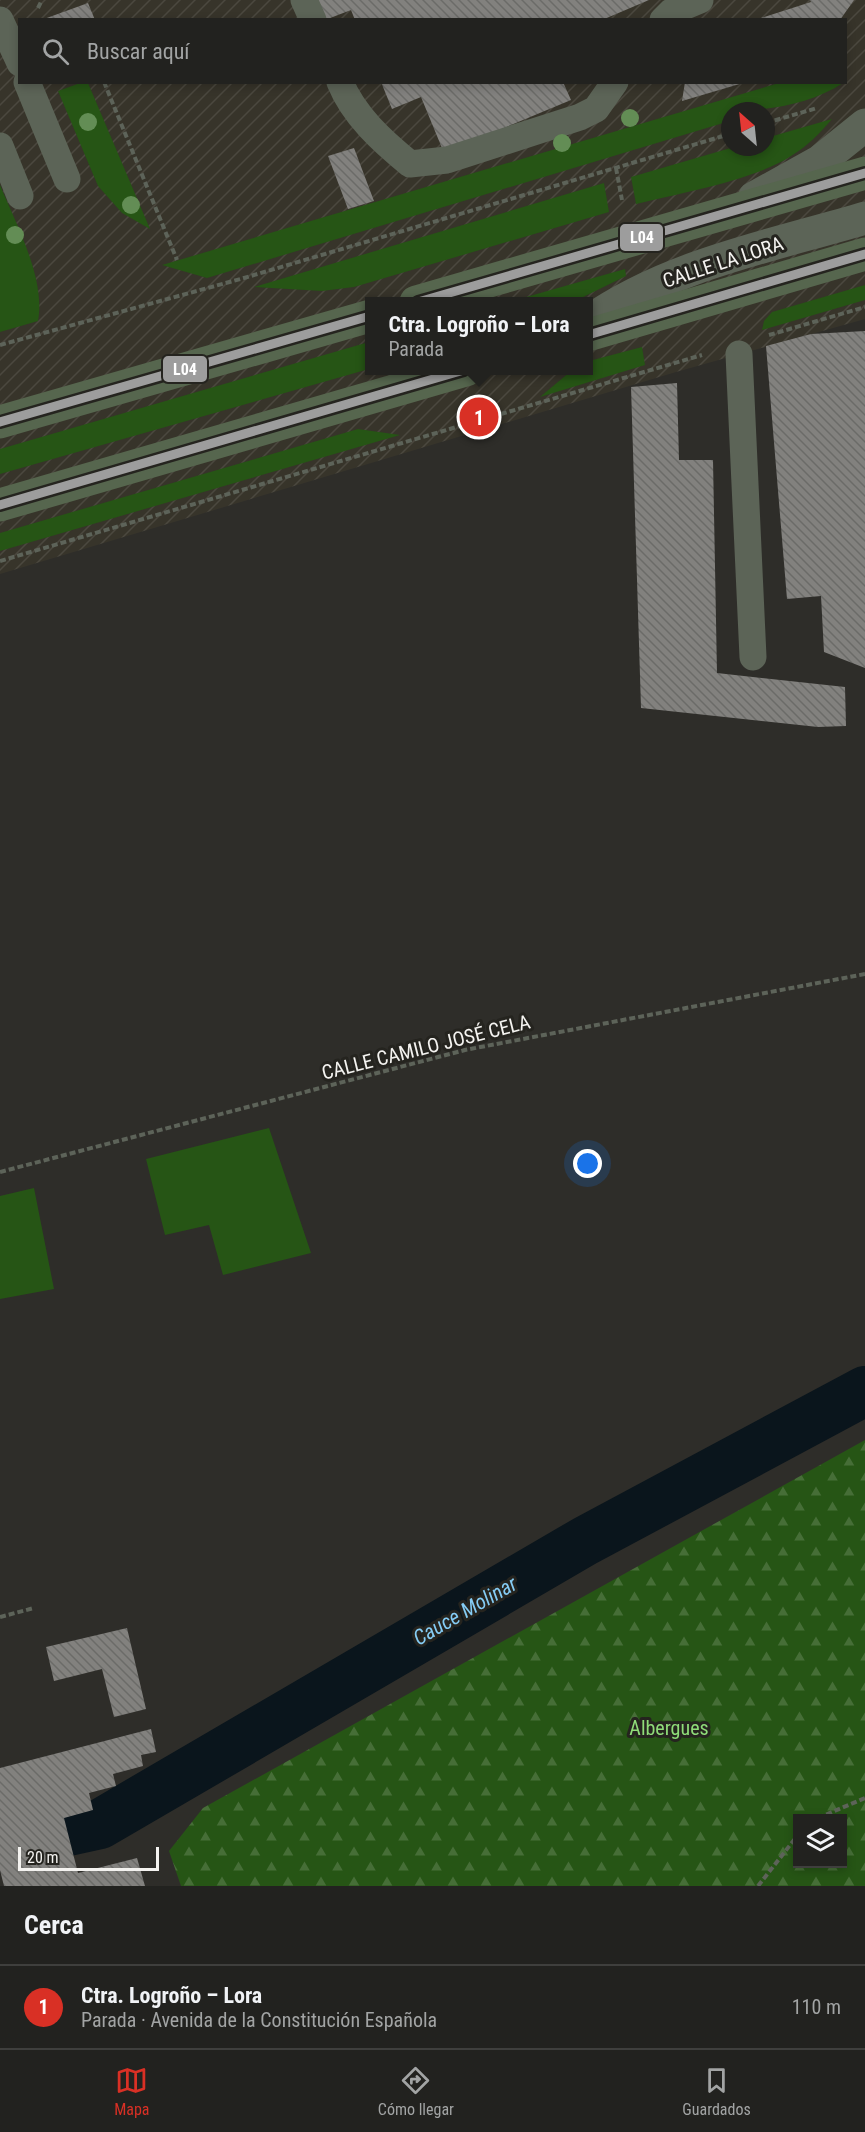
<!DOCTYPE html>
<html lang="es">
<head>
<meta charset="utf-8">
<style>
	:root { --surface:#22221f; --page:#2e2f2c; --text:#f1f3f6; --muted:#a2a4a4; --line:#3f3f3d; --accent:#d93025 }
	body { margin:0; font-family:"Roboto Condensed",sans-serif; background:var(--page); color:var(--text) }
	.controls { position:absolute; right:18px; bottom:18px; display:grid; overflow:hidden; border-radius:0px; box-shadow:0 3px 9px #0003 }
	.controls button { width:54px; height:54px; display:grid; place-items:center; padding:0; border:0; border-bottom:2px solid var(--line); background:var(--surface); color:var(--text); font:30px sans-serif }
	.compass { position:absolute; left:721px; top:102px; width:54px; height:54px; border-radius:50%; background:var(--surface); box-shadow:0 3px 9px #0003; rotate:333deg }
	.scale { position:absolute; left:18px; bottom:15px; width:141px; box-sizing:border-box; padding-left:6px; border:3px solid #f4f3f0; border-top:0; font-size:16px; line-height:21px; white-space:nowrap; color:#f4f3f0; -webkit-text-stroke:4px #25241f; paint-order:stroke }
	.you { position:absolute; left:588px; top:1164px; width:21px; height:21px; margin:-15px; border:4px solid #fff; border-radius:50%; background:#1a73e8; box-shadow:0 0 0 9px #1a73e833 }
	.badge { display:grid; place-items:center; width:39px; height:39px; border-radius:50%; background:var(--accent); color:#fff; font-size:20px; font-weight:700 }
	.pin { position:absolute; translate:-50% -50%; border:3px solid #fff; box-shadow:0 2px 6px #0006 }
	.popup { position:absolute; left:365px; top:297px; width:228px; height:78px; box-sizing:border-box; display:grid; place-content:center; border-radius:0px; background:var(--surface); filter:drop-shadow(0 2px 4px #0005); font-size:20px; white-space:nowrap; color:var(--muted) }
	.popup b { font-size:22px; color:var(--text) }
	.popup::after { content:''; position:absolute; left:50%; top:100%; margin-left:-12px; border:12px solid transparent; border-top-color:var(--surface) }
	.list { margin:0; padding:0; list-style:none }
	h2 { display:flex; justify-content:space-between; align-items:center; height:78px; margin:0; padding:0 24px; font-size:26px }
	h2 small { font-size:20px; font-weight:400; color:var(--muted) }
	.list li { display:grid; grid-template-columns:39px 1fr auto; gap:18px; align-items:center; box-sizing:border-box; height:84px; padding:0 24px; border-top:2px solid var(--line) }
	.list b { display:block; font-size:22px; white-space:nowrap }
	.list p { margin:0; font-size:20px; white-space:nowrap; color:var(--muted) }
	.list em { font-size:20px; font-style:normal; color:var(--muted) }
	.icon { flex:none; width:33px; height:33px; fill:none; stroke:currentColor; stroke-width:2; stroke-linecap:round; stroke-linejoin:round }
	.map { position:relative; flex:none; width:865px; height:1886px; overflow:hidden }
	.search { position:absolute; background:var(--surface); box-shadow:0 3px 9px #0003; left:18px; right:18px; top:18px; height:66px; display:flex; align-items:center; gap:15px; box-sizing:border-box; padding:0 21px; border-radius:0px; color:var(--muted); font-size:22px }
	.sheet { height:162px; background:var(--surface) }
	nav { display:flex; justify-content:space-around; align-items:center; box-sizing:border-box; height:84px; border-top:2px solid var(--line); background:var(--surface); font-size:16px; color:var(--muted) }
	nav a { display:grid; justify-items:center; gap:3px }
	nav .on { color:var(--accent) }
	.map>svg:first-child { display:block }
	.industrial { fill:url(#industrial-furrows); fill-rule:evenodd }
	.green { fill:#265515 }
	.forest { fill:url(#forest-firs); fill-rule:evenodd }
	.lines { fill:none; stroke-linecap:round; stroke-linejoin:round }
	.canal { stroke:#0a151c; stroke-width:50 }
	.building { fill:url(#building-back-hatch) }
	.path { stroke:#5d6359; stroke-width:4; stroke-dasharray:6 3; stroke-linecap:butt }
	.service { stroke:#5c6457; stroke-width:27 }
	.minor { stroke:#5c6457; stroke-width:33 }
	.trunk { stroke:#56664e; stroke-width:33 }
	.bus-1-casing { stroke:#25241f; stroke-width:14 }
	.bus-1 { stroke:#9d9d9d; stroke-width:9 }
	.tree { fill:#638d55 }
	.labels { text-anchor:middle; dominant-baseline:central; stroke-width:6; stroke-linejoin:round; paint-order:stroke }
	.street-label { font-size:20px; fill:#f4f3f0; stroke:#25241f }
	.park-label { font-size:20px; fill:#8fdc79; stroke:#25241f }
	.water-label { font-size:21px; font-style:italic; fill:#85ccf4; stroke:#25241f }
	.line-badge { stroke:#25241f; stroke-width:2 }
	.badge-label { font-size:16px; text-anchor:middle; font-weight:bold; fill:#fff }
</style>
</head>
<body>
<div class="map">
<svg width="865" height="1886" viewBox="0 0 865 1886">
	<defs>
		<pattern id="industrial-furrows" width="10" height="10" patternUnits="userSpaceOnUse" patternTransform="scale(1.5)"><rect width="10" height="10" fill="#37342a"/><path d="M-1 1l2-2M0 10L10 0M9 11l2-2" fill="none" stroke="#4b483f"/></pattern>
		<pattern id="forest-firs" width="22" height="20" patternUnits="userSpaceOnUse" patternTransform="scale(1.5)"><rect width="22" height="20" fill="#265515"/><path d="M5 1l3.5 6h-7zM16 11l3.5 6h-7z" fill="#466e37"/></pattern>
		<pattern id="building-back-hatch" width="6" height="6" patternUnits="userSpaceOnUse" patternTransform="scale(1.5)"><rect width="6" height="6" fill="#82817e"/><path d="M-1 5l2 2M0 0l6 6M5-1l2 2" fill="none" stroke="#6b6b68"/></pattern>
	</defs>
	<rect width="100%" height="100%" fill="#2e2d29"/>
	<path class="industrial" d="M0,0h865v319l-189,53 -676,202zM20,20h826v62h-826zM730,111h36v36h-36zM370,302h218v68h-218z"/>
	<path class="green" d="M83,82l5,1 62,146 -28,-16 -24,-27 -40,-95z
		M779,83h64c-32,21 -75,28 -113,28v10l-523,157 -45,-13z
		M832,119c-12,14 -24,27 -41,37 -36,24 -111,37 -155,48l-5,-27 103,-30h32v-9z
		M604,183l5,29 -255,75 -32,4 -68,-4z
		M0,185c16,39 46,94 38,136l-38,11z
		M625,269l1,7 -51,25h-63z
		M865,285v15l-103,30 2,-9 8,-9z
		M369,342v27l-369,105v-25z
		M642,347l3,18 -105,32 31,-26 17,-1 1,-9z
		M358,429l42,6 -400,116v-18z
		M269,1128l42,125 -88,22 -14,-50 -44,10 -19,-76z
		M34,1188l20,101 -54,10v-103z"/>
	<path class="forest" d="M865,1440v446h-684l-12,-35 34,-43zM798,1818h44v46h-44z"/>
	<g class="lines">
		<path class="canal" d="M68,1831l32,-7 485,-283 280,-150"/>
	</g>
	<path class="building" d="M316,0h333l-47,20h-247l-4,-10 -26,10z
		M810,0h44l-14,20h-85l56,-18z
		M88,3l7,17h-51v-1z
		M381,82h182l8,18 -127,53 -23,-56 -29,12z
		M685,82h58v1l-61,18z
		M354,148l20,53 -26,8 -20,-53z
		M865,331v337l-41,-16 -3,-56 -34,3 -21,-253 45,-12z
		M677,383l2,77h34l4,213 128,14 1,39 -28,1 -177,-19 -10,-321z
		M127,1628l19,81 -32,8 -12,-48 -48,12 -8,-34z
		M151,1729l5,23 -15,3 2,11 -30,8 3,12 -27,7 4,17 -29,8 14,55 59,-15 8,28h-141l-4,-16v-102z"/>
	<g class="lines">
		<path class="path" d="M38,8l4,-8
			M104,82l73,178
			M766,123l51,-15
			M616,168l6,32
			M769,335l96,-28
			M0,345l244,-67 486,-144
			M0,561l702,-206
			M0,1172l465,-122 400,-76
			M0,1617l34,-9
			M818,1818l47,-20
			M758,1886l40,-51"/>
		<path class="service" d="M304,0l9,20
			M0,20l20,43
			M663,20l8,-8 29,-12
			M27,82l40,97
			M340,82c14,34 42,59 70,82l37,-4 133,-43 16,-8 19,-27
			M0,146l20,50
			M739,354l14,303"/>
		<path class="minor" d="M754,198l65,-36 46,-37
			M588,322c81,-57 183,-76 277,-104"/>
		<path class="trunk" d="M416,302l449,-129
			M588,335l277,-81
			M0,422l370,-106
			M0,505l466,-135"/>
		<g class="bus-1-casing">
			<path id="bus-1" d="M418,302l447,-129
				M588,335l277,-81
				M0,422l370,-106
				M0,505l464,-135"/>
		</g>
		<use href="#bus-1" class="bus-1"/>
	</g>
	<g class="tree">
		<circle cx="630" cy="118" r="9"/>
		<circle cx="88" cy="122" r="9"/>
		<circle cx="562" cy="143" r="9"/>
		<circle cx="131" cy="205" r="9"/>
		<circle cx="15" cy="235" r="9"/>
	</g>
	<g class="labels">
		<g class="street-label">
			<text transform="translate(723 262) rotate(-18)">CALLE LA LORA</text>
			<text transform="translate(426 1047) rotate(-14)">CALLE CAMILO JOSÉ CELA</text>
		</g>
		<g class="park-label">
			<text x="669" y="1728">Albergues</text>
		</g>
		<g class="water-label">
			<text transform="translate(465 1611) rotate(-30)">Cauce Molinar</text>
		</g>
	</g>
	<g class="line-badge">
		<rect x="619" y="223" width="45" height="29" rx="6" fill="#9d9d9d"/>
		<rect x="162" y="355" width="46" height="28" rx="6" fill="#9d9d9d"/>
	</g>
	<g class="badge-label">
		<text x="642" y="243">L04</text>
		<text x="185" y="375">L04</text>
	</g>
</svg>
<div class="controls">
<button><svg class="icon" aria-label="layers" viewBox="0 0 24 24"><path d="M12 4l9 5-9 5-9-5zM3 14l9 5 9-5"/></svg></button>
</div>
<svg class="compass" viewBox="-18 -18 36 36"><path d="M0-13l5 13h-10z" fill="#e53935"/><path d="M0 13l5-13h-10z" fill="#a2a4a4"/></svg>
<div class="scale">20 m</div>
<div class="you"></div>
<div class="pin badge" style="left:479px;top:417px">1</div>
<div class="popup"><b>Ctra. Logroño – Lora</b>Parada</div>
<div class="search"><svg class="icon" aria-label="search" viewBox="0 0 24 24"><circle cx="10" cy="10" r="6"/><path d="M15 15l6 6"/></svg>Buscar aquí</div>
</div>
<section class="sheet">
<h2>Cerca<small></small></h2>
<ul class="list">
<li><span class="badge">1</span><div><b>Ctra. Logroño – Lora</b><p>Parada · Avenida de la Constitución Española</p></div><em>110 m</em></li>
</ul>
</section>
<nav>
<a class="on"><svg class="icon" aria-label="map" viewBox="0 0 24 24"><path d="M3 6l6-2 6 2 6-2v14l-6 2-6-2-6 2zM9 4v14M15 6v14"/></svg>Mapa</a>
<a><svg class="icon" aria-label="directions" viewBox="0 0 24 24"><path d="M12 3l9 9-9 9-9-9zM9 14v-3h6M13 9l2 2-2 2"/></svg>Cómo llegar</a>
<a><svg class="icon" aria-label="saved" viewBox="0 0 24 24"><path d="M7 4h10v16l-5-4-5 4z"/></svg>Guardados</a>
</nav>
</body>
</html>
